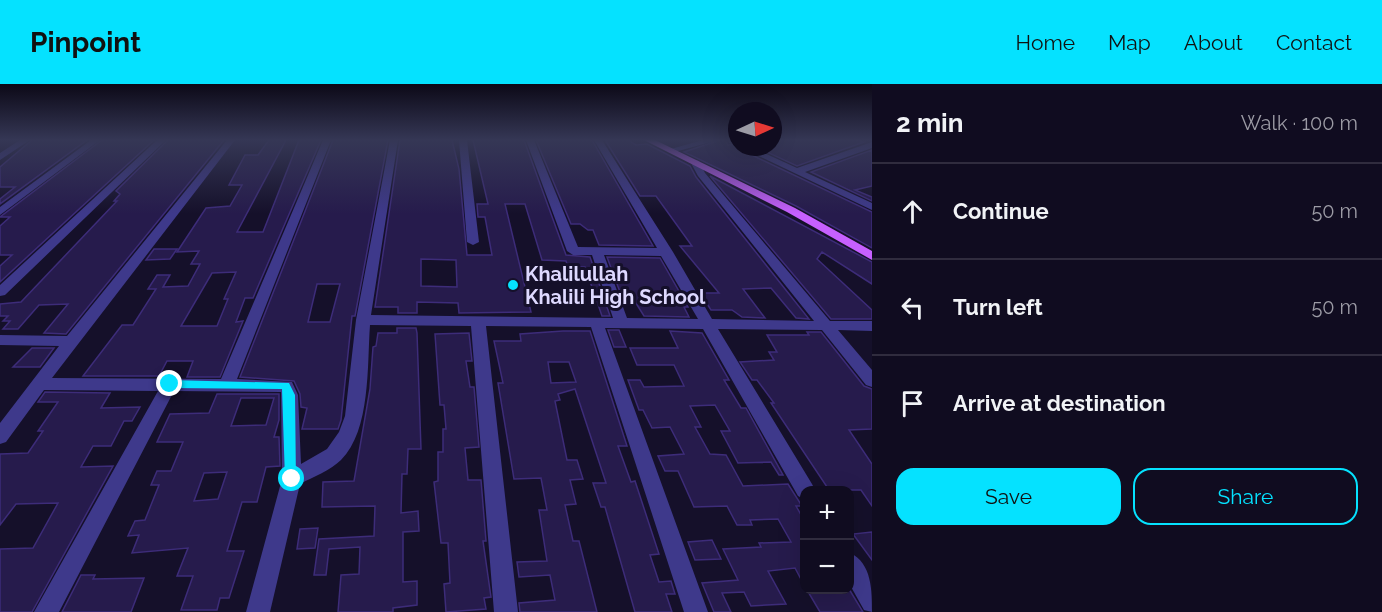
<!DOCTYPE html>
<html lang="en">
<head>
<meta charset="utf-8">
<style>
	:root { --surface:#100c20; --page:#191529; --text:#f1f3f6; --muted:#9c9ba5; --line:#302c3e; --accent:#05e2ff }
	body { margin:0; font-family:Raleway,sans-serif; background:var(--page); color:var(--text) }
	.controls { position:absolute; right:18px; bottom:18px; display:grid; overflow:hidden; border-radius:12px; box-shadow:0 6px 24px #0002 }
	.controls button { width:54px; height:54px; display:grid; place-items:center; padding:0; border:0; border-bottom:2px solid var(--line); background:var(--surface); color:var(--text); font:30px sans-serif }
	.compass { position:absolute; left:728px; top:18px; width:54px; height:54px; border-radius:50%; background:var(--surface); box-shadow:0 6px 24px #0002; rotate:86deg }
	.stop { position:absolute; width:18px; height:18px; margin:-14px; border:4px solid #05e2ff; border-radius:50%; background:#fff }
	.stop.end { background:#05e2ff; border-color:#fff; box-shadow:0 2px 6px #0008 }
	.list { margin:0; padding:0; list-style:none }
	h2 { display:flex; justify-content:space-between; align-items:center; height:78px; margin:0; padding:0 24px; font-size:26px }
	h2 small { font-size:20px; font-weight:400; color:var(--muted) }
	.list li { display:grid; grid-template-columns:39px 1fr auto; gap:18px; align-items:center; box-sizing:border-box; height:96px; padding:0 24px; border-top:2px solid var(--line) }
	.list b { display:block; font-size:22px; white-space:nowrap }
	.list em { font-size:20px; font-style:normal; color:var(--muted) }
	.actions { display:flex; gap:12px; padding:18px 24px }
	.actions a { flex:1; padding:14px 0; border:2px solid var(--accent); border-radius:18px; text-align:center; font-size:21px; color:var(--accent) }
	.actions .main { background:var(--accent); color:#111 }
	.icon { flex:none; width:33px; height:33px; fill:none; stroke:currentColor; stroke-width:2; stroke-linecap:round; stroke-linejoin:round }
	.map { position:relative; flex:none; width:872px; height:528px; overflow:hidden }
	header { display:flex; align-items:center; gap:36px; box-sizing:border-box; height:84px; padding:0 30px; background:var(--accent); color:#111 }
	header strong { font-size:28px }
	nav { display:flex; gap:33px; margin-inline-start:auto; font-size:21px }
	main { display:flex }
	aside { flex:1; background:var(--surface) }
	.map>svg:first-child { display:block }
	.building { fill:#261b4c; stroke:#3d2c79; stroke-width:1.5; fill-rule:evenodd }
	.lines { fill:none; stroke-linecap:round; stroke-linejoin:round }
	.minor { fill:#3e398b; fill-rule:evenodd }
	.major { fill:#c660ff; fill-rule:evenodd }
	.route { fill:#05e2ff }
	.poi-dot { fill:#05e2ff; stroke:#15102a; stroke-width:2 }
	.labels { text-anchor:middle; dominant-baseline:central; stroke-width:6; stroke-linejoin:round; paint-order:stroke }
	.poi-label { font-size:20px; font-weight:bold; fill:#ded9ff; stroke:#15102a; text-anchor:start }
</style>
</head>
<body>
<header>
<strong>Pinpoint</strong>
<nav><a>Home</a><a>Map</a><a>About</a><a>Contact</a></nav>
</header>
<main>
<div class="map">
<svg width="872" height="528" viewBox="0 0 872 528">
	<rect width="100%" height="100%" fill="#15102a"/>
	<path class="building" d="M32,56h55l-87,64v-5l15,-12h-15v-20z
		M102,56h52l-154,142v-16l12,-11h-12v-29l10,-9h-10z
		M168,56h56l-158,194 -22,-1 24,-29 -29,1 -21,24h-15l7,-8h-7l5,-5h-8v-12l21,-2 96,-101h-3l6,-7 -4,-3z
		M269,56h17l-49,92h26l36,-92h22l-68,158h-8l-9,24 7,-1 -23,56h-33l6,-16h-26l-8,15h-76l39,-51h11l23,-36h-8l9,-14h13l-7,12 25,-1 12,-22h-9l8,-13 -22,1 29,-44 24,-2 12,-21h-13l16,-30h13zM236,188l-12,27h4l-11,27h-36l31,-53z
		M333,56h55l-33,176h-3l-11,104 -3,9h-36l5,-21 -6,-1 -1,-13 -6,-13 -54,-4zM317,200h23l-10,38h-22z
		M400,56h52l7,29 8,86h25l-7,-38h-7l-1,-13h11l-15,-64h51l42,115 24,2 20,59h-8l-17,-49h-17l-2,-6 -24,-1 -17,-56h-20l26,108 -72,1 -1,-10 -41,-1v11h-19v-6h-23zM421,175l35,1 1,27 -36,-1z
		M536,56h56l61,106 -54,-1 -6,-15h-5l-8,-6h-9z
		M605,56h23l8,5 11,-1 43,22 6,11 113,142 -13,-1 -25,-30 -28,1 22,29 -23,-1 -10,-7h-21l-11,-17h19l-39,-47h12l-36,-50h-16z
		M720,56h6l2,5 9,-1 2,5 133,63v36l-76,-42 -112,-54z
		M773,56h84l7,2 -67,24 -41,-19h17z
		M872,66v36l-17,4 17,7v4l-61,-29z
		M710,92l162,86v22l-50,-32 -5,7 55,51v9h-41z
		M154,165h23l-7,10 -24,1z
		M607,173l53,1 28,49h-4l5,10 -45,-1 -15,-24h-9z
		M397,244h19l1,5 4,116h-13l-1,25h-5l-1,39 17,-2 1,20 -16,1v50l14,-1v24l-24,3v4h-55l3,-37 18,-1 1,-27 -31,2 -3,26h-12l5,-36 55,-3 1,-30 -53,1 1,-25 31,-1 16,-92 3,-42 3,-1 2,-13h19z
		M608,246h11l7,17h-12z
		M563,247h27l37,115h-9l13,36 4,-1 24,73 -9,1 9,27 12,-1 4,13h-9l6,18h-37l-30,-105h-4l-8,-24h13l-31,-94 -17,5 2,6 -5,1 12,59h10l6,19 -13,1 6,24 -11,1 8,36h6l18,71h-77l-1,-9 36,-3 -5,-25 -31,2 -2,-15 30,-1 -8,-51h8l-6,-32 -27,1 -16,-96h5l-9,-42h27l-1,-7zM548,278h21l7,20 -25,1z
		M670,247l32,2 27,47h-5l17,28h5l37,67h-4l-8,-13 -33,1 -17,-32h9l-15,-26 -25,1 11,21h-6l15,27 16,1 17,31 45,-2 14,22h-6l8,14v65l-9,-17 -27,3 18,33 -35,2 -7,-14 -22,1 9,19h-17l-12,-29 36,-3 -15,-31 38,-2 -2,-4 32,-1 -13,-23 -28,1 2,5h-15l-10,-19 -33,1 -16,-36h-13l-7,-15 26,-2 -14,-27 -18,1 -9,-18h-4l-11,-30h12l4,7 40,-1 -10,-21h-37l-7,-17h48z
		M807,248h14l43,54 8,3v40l-23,1 23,34v42l-11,-16h-32l-58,-87h3l-17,-23h-5l-12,-18 34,-2 -5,-8h8l-10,-17h42z
		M469,249l3,28h-6l4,26h4l5,60 -14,1 3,32h13l5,61h-3l8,56 -7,1 2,11 -40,3 -2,-28 6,-1 -2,-40h-7l-7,-61 4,-1v-29h5v-23h3l-2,-24h-4l-5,-71z
		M32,264h22l-14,19h-27z
		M45,308l65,1 -9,15 39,-1 -8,14h-8l-13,25h-18l-12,21 32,-1 -81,146h-32v-63l33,-1 25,-45 -42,1 -16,21v-71l28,-1 15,-22h-5l20,-29h-20z
		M217,310h62v26l-5,17h5l1,29 -14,1 -9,35h-15l-15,49h17l-15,47h-9l-3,12h-36l12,-34h-16l11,-28 -56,5 7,-18 -11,1 7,-15 10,-1 14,-35h-8l6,-14h14l12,-29h-26l13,-28 39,-1zM241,314h33l-8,27 -35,1zM227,388l-9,27 -24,2 10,-28z
		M318,444l-3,20 -18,1 3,-20z
		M872,448v28l-19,-26z
		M712,456l9,19 -26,1 -7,-18z
		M81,491h14l-2,4 51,-1 -13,34h-69z
		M849,505l14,23h-43l-13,-22z"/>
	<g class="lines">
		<path class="minor" d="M20,56h10l-30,20v-7z
			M91,56h9l-100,75v-8z
			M157,56h9l-161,155 -5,1v-11z
			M227,56h8l-183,238 169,1 102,-239h8l-94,239 55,3 6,13 3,69 26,-15 12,-17 6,-16 11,-96 34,-180h8l-27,175 242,3 -21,-63h-19l-6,-4 -41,-111h8l44,107 79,1 -63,-108h8l71,112 39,67 102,2 -116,-145 -7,-13 5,-3 3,1 6,12 125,148h42v10l-34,-1 34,40v17l-6,-2 -44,-55 -104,-1 94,155 3,6h-11v9l-6,-3 -95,-167 -98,-1 103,284h-24l-93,-285 -105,-1 32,286h-24l-23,-286 -101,-1c-3,40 1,105 -29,135 -10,10 -28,17 -41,24l-30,128h-24l36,-133 -1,-87 -107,-1 -115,221h-25l124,-221 -114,-1 -38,52 -6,2v-21l59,-77 -59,-1v-10l67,1zM604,171l57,1 37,63 -71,-1z
			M459,56h8l12,102 -6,3 -6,-3z
			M703,56h15l-47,13 -4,-3z
			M728,56h9v2l-8,1z
			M872,58v6l-67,24 67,31v7l-132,-63h11l46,21z
			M850,469c22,10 22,38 22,59l-8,-2 -14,-25z"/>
		<path class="major" d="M644,56h11l140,68 77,43v9l-85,-48z"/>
	</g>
	<linearGradient id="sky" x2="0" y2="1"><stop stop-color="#0c0917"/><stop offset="0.43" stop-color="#353755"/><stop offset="1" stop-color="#353755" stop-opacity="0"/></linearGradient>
	<rect width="872" height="130" fill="url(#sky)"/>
	<path class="route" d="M170,296l119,3 6,12 1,88 -4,1 -7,-5 -3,-90 -112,-1 -6,-4z"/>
	<circle class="poi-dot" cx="513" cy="201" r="6"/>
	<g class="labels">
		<g class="poi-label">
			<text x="525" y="190">Khalilullah<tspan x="525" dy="23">Khalili High School</tspan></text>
		</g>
	</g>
</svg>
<div class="controls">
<button>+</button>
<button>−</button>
</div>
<svg class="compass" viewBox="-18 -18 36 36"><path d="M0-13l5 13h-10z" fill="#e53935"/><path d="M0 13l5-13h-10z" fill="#9c9ba5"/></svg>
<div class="stop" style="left:292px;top:395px"></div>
<div class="stop end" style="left:170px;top:300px"></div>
</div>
<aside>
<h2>2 min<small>Walk · 100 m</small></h2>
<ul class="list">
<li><svg class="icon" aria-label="ahead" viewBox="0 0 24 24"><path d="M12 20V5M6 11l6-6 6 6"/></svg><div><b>Continue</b></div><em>50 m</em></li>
<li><svg class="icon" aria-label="left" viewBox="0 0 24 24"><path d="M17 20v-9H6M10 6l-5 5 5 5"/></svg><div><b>Turn left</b></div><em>50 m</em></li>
<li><svg class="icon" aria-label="arrive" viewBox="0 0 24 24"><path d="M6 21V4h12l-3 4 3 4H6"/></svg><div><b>Arrive at destination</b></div></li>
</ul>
<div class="actions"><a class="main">Save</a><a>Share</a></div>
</aside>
</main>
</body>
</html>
